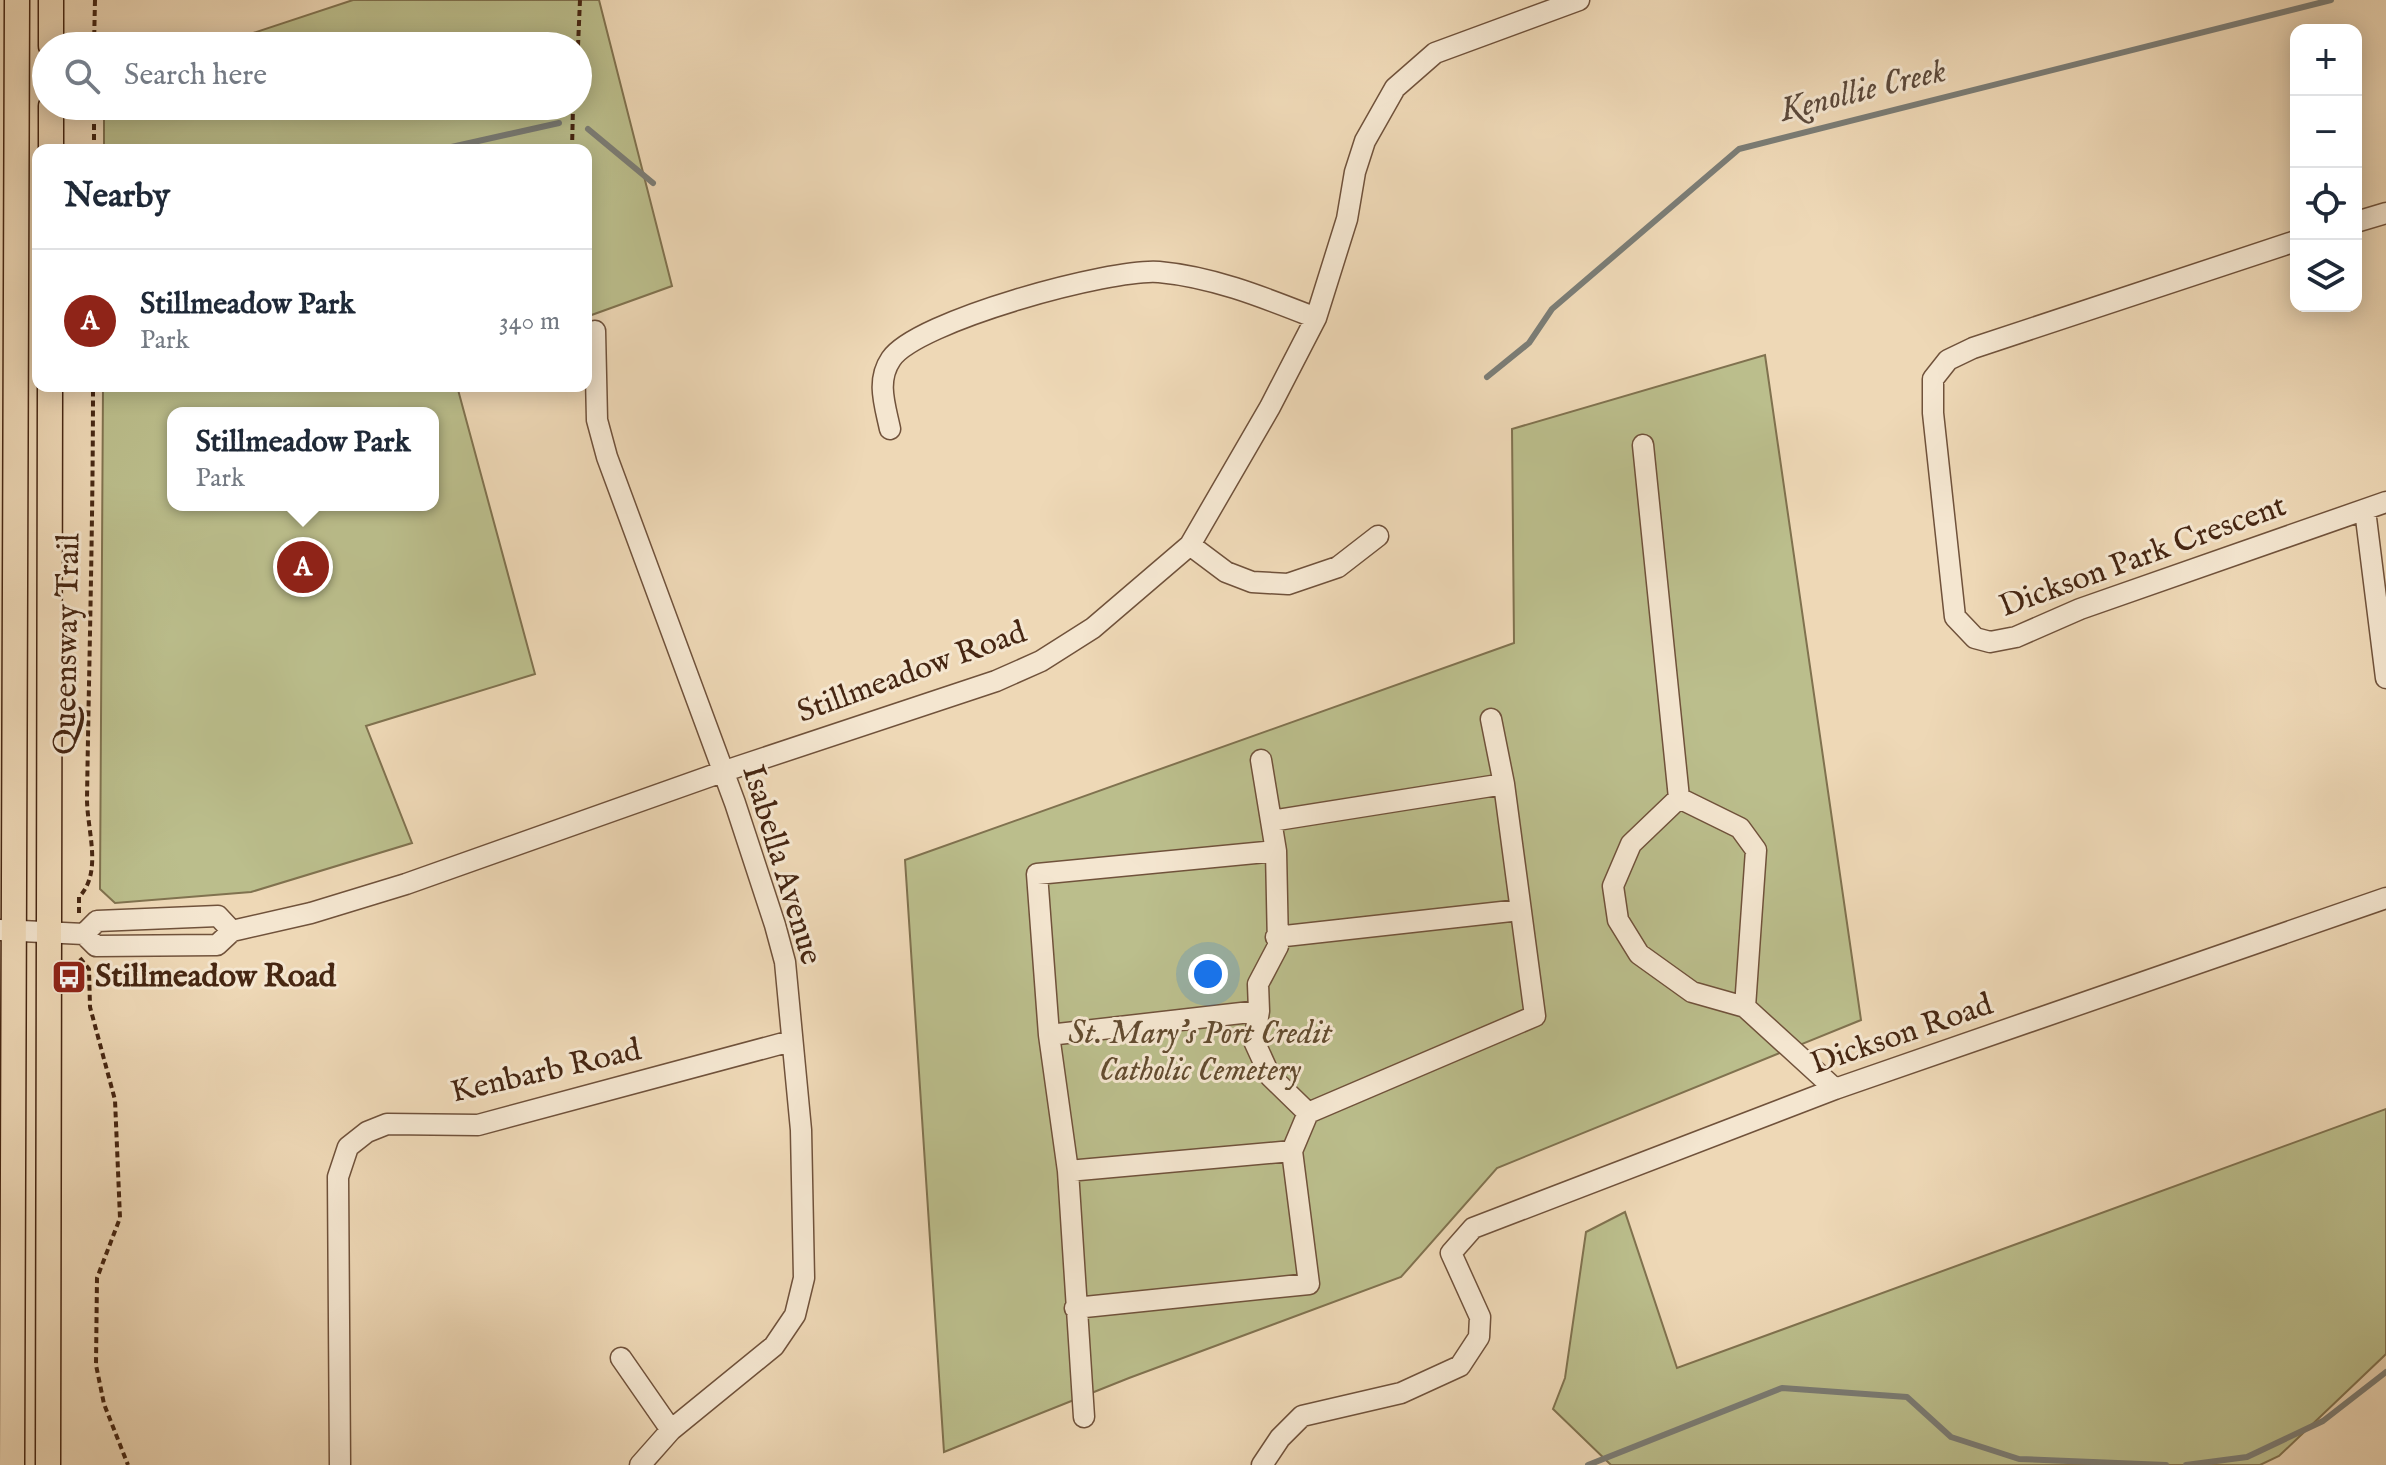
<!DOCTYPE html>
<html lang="en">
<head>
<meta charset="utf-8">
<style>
	:root { --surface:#fff; --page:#f2f2f3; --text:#1f2937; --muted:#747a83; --line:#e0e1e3; --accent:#8f2418 }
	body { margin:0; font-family:"IM FELL English",serif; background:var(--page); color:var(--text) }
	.controls { position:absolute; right:24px; top:24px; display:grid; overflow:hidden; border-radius:16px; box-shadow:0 4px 20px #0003 }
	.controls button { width:72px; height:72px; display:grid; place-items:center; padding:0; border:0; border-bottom:2px solid var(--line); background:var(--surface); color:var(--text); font:40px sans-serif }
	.you { position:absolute; left:1208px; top:974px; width:28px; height:28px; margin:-20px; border:6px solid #fff; border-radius:50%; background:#1a73e8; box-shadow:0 0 0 12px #1a73e833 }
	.badge { display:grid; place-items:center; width:52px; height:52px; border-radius:50%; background:var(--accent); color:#fff; font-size:26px; font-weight:700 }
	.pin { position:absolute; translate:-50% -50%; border:4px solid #fff; box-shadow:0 2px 8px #0006 }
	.popup { position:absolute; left:167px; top:407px; width:272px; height:104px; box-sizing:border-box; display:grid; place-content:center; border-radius:16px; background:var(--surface); filter:drop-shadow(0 2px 6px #0005); font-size:26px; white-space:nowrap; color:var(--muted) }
	.popup b { font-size:30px; color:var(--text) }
	.popup::after { content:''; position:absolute; left:50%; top:100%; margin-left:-16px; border:16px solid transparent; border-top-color:var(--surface) }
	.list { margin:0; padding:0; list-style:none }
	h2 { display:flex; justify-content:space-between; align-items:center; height:104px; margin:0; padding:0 32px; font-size:34px }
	h2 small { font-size:26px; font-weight:400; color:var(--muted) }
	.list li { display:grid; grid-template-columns:52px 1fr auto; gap:24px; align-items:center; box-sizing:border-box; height:144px; padding:0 32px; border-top:2px solid var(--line) }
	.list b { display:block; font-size:30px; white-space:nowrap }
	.list p { margin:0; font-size:26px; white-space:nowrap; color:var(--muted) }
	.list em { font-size:26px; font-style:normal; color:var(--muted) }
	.icon { flex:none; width:44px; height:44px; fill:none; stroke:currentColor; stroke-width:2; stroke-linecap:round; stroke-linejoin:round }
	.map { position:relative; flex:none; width:2386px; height:1465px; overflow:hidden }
	.search { position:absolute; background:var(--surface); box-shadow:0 4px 20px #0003; left:32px; top:32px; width:560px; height:88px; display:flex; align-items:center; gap:20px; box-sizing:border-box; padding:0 28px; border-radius:44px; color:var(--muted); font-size:30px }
	.panel { position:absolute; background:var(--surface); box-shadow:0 4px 20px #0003; left:32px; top:144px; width:560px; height:248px; border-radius:16px }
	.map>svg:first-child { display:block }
	.green { fill:#bbbe8c; stroke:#80724f; stroke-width:2; fill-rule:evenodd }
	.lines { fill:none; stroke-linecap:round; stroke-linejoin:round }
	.stream { stroke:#7b7d76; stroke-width:6 }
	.minor-casing { stroke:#70523b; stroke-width:23 }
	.major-casing { stroke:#462612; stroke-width:27 }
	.path { stroke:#462612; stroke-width:4; stroke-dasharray:6 4; stroke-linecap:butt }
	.minor { stroke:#f4e6d0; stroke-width:20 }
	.major { stroke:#eed8b6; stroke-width:24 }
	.labels { text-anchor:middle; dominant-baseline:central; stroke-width:6; stroke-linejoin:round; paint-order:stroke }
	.street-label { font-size:32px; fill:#462612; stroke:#f4e6d0 }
	.poi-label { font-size:32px; font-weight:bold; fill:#462612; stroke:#f4e6d0; text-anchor:start }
	.park-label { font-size:32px; font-style:italic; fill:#634c30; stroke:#f4e6d0 }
	.water-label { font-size:34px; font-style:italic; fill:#5c4a3c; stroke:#f4e6d0 }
</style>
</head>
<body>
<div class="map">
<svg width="2386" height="1465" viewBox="0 0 2386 1465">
	<rect width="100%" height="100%" fill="#eed8b6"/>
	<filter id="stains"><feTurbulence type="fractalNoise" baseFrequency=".0025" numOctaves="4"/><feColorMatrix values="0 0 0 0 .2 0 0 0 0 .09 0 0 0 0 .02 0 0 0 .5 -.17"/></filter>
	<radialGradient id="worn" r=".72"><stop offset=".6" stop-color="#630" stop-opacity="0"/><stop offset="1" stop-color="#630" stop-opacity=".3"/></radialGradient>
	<path class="green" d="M353,0h246l73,286 -86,31v-167h-482v-44h474v-60h-378l26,-4z
		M1765,355l96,665 -364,148 -96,109 -272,101 -185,74 -39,-592 609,-217 -2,-214z
		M103,386h354l78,288 -169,52 46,117 -161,49 -136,11 -15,-14zM433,413v92h-260v-92z
		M2386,1109v245l-107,102 -19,9h-649l-58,-56 12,-31 21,-146 39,-20 52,156z"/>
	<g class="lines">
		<path class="stream" d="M588,129l65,54
			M438,150l121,-27
			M1487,377l42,-34 23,-34 187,-160 592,-149
			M1588,1465l194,-77 125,9 44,40 68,22 147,6
			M2186,1465l61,-8 76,-36 63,-49"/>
		<g class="minor-casing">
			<path id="minor" d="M2356,222l30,-9
				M2296,241l-323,107 -25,12 -15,19v34l22,204 20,21 15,4 26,-5 64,-28 306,-107
				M595,331l2,89 10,37 128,346 40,122 10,37 16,168 3,148 -9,37 -21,31 -103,84 -31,35
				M890,429c-5,-24 -14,-48 1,-70 25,-38 221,-91 268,-87 55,5 106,26 157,46
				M1643,445l36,353 -48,46 -18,42 5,34 21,34 53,38 53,15 90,82
				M2365,510l21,168
				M1190,545l36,27 26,10 36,2 50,-17 40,-31
				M1261,760l15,91 2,95 -20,38 1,27 -5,30 16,35 38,37 227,-97 -31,-232 -13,-65
				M1679,798l61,30 16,22 -11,157
				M1271,821l233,-37
				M0,930l84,4 12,12 121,-1 15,-14 79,-18 95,-29 316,-112 274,-91 45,-20 52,-33 97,-83 80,-138 46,-89 31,-99 8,-47 10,-31 30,-53 40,-35 144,-53
				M84,934l13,-13 121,-5 14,15
				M1276,937l244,-27
				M1049,1035l210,-24
				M1068,1171l224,-20
				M1075,1308l234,-24 -17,-133 16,-38
				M621,1358l50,72
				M1084,1417l-16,-246 -19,-136 -12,-161 239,-23
				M340,1465l-2,-288 10,-30 19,-15 20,-8 91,1 313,-84
				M1262,1465l18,-27 22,-22 99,-23 59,-27 19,-29 1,-20 -29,-64 22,-25 362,-139 551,-191"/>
		</g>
		<g class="major-casing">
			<path id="major" d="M51,46v-46
				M51,150v-44
				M12,1465l5,-1465
				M48,1465l2,-1079"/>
		</g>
		<path class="path" d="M94,46l1,-46
			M578,46l2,-46
			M94,150v-44
			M572,150l1,-44
			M79,913v-16c24,-25 8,-66 8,-98 2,-138 6,-275 6,-413
			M80,958l9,11 1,38 25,93 5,118 -23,60 -1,87 8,39 24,61"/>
		<use href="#minor" class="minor"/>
		<use href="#major" class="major"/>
	</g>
	<defs>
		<g id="bus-square" transform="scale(1.8)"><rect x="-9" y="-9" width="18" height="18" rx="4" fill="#8f2418" stroke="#f4e6d0"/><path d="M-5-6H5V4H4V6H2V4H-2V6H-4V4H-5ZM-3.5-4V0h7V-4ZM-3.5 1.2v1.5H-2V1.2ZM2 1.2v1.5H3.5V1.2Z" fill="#fff"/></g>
	</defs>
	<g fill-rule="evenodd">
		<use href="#bus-square" x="69" y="977"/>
	</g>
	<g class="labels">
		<g class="street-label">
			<text transform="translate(2143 557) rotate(-20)">Dickson Park Crescent</text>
			<text transform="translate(68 644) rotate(-89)">Queensway Trail</text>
			<text transform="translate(912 673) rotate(-20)">Stillmeadow Road</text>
			<text transform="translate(781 865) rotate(73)">Isabella Avenue</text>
			<text transform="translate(1902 1035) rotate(-19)">Dickson Road</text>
			<text transform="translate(546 1072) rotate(-13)">Kenbarb Road</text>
		</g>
		<g class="poi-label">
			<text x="95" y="977">Stillmeadow Road</text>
		</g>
		<g class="park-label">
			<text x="1200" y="1034">St. Mary's Port Credit<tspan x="1200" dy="37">Catholic Cemetery</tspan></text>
		</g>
		<g class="water-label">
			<text transform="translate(1863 91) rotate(-14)">Kenollie Creek</text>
		</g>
	</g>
	<rect width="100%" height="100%" filter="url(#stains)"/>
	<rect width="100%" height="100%" fill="url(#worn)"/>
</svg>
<div class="controls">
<button>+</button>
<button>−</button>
<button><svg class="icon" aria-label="locate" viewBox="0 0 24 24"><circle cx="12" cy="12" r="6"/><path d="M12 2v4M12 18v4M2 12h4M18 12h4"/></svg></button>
<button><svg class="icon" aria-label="layers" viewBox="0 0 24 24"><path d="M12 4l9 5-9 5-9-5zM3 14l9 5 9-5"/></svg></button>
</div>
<div class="you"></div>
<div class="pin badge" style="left:303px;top:567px">A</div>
<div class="popup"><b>Stillmeadow Park</b>Park</div>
<div class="search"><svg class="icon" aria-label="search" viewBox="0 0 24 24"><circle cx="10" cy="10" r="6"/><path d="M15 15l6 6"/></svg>Search here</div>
<section class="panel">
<h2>Nearby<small></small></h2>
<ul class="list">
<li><span class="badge">A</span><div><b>Stillmeadow Park</b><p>Park</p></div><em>340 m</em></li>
</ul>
</section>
</div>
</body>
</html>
